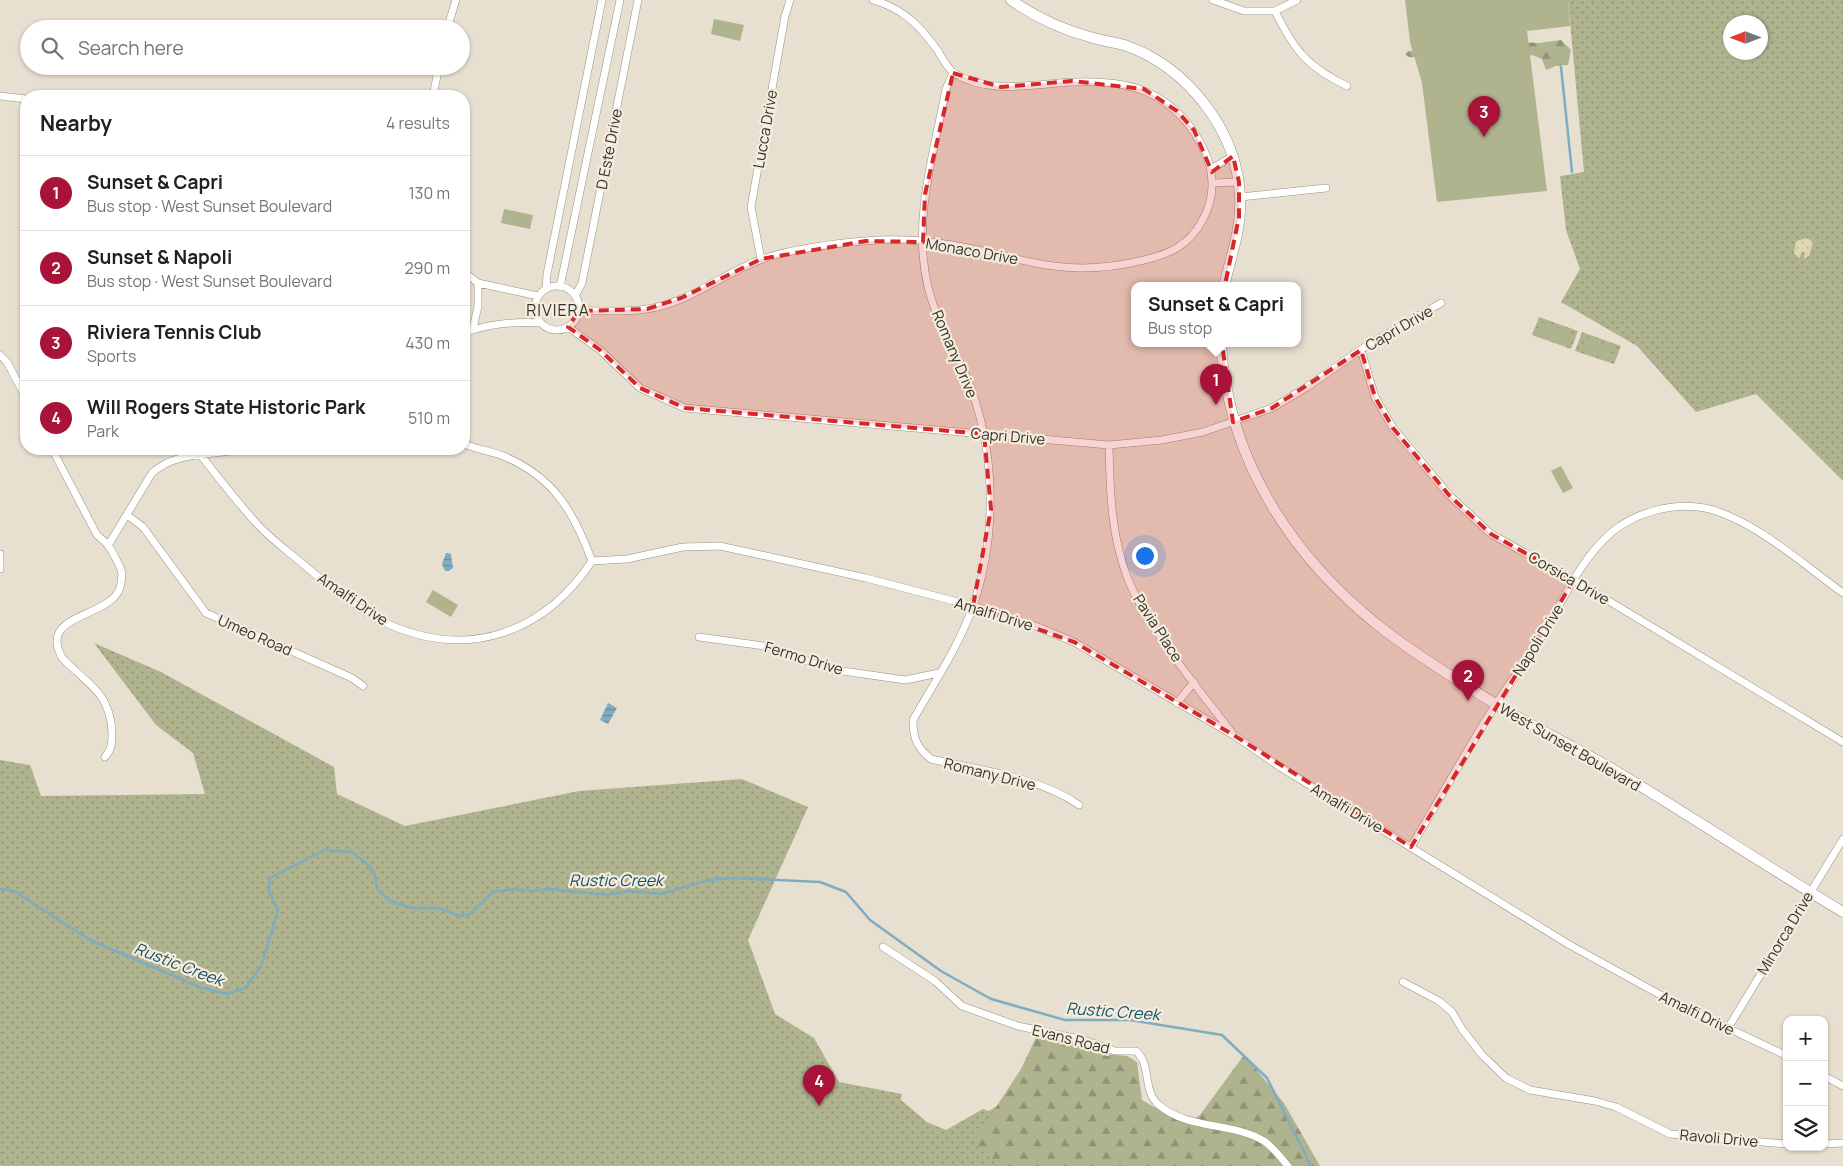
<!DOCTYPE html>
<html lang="en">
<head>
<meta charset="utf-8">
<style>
	:root { --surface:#fff; --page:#f6f6f6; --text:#202124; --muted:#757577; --line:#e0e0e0; --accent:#a91239 }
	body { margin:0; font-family:Manrope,sans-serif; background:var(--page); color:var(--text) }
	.controls { position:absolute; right:15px; bottom:15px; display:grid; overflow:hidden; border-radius:10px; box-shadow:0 1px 4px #0004 }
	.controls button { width:45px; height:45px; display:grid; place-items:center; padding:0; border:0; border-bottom:1px solid var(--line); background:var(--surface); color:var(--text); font:25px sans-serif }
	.compass { position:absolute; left:1723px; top:15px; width:45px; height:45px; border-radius:50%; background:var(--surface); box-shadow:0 1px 4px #0004; rotate:270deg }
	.you { position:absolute; left:1144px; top:555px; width:18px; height:18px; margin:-12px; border:4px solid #fff; border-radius:50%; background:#1a73e8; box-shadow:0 0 0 8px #1a73e833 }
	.badge { display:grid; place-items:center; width:32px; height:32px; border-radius:50%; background:var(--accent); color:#fff; font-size:16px; font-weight:700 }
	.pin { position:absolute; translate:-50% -41px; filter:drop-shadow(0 1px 2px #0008) }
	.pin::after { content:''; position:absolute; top:26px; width:18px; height:15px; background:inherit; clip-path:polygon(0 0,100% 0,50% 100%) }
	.popup { position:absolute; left:1131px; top:282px; width:170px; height:65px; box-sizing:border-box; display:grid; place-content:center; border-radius:10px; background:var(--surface); filter:drop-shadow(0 1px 4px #0005); font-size:16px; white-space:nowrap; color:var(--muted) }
	.popup b { font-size:19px; color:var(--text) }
	.popup::after { content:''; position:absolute; left:50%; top:100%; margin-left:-10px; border:10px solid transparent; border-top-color:var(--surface) }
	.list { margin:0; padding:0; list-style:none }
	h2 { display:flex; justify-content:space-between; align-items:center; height:65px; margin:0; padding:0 20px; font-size:21px }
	h2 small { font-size:16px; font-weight:400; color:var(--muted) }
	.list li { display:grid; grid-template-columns:32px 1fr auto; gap:15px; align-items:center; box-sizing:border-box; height:75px; padding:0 20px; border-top:1px solid var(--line) }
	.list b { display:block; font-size:19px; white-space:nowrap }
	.list p { margin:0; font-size:16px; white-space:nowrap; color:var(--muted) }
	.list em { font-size:16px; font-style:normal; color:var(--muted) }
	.icon { flex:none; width:28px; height:28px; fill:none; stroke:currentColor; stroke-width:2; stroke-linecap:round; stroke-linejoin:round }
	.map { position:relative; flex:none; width:1843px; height:1166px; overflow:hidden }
	.search { position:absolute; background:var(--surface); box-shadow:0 1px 4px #0004; left:20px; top:20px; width:450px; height:55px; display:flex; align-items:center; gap:12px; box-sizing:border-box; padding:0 18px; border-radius:28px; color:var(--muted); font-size:19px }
	.panel { position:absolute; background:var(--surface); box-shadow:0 1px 4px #0004; left:20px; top:90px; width:450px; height:365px; border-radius:20px }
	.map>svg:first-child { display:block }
	.green { fill:url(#green-dots); fill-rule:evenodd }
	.forest { fill:url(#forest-firs) }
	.sand { fill:url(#sand-dots) }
	.pitch { fill:#afb38e }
	.water { fill:url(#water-rules) }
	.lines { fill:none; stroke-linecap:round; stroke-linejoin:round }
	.stream { stroke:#7eacc1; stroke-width:2.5 }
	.minor-casing { stroke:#989082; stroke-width:8 }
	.secondary-casing { stroke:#989082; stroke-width:11 }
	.minor { stroke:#fff; stroke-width:7 }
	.secondary { stroke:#fff; stroke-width:10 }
	.marked { fill:#d62828; fill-opacity:0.2; stroke:#d62828; stroke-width:4; stroke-dasharray:10 6; stroke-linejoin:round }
	.labels { text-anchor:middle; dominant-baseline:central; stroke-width:4.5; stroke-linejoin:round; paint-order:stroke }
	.street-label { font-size:15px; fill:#35322c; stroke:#f4ecdd }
	.neighbourhood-label { font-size:16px; letter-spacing:1px; fill:#35322c; stroke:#f4ecdd }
	.water-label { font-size:16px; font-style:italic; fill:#145168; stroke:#f4ecdd }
</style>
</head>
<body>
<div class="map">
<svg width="1843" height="1166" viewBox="0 0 1843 1166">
	<defs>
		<pattern id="green-dots" width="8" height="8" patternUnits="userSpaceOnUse" patternTransform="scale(1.25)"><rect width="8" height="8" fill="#afb38e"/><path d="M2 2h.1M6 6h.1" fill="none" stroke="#8f9274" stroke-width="1.8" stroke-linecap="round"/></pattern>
		<pattern id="forest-firs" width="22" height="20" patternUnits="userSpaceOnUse" patternTransform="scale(1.25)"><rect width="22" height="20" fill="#afb38e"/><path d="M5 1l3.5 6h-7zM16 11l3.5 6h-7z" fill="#8f9274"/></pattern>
		<pattern id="sand-dots" width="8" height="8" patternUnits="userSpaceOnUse" patternTransform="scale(1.25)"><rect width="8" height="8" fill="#e0d6b1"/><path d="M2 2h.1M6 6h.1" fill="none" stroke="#c1b898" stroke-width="1.8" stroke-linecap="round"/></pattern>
		<pattern id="water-rules" width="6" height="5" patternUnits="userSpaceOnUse" patternTransform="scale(1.25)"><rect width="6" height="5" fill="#7eacc1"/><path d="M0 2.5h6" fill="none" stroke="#688d9d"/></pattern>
	</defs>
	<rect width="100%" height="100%" fill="#e7dfd0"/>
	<path class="green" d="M1568,0h275v481l-87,-87 -60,18 -59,-66 -76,-44 19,-33 -14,-39 -6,-54 24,-4zM1730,22h30v30h-30z
		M1539,317l39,14 -7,18 -39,-14z
		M1582,332l39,14 -7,18 -39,-13z
		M94,643l67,29 173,95 3,27 68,32 174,-35 163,-12 66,28 -60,133 27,74 39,24 25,44 63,12 -1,6 26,22 19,8 37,-21 6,2 28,-18 108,-3 40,26 57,17 57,33h-1279v-406l30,5 11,31 164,-2 -12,-41 -37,-28z"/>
	<path class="forest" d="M1561,40l10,10 -3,15 -12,1 -10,4 -4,-11 -10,-4 -41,5 -82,-3 -4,-3 3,-3 96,-10 35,2z
		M1040,1029l65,25 22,2 10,6 5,38 42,24 16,-9 44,-60 40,48 36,63h-321l-25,-25 47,-72z"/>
	<path class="sand" d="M1807,238l6,4 -4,14 -5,3 1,-6 -3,-1 -3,7 -5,-6 2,-12z"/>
	<path class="pitch" d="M1405,0h163l2,26 -43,5 20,160 -110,11 -15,-119 -12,-41z
		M714,19l30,6 -4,16 -29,-7z
		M504,209l29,6 -3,14 -29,-6z
		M1543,322l27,10 -4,13 -28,-10z
		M1586,338l27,9 -4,13 -28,-10z
		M1561,466l12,22 -10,5 -12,-22z
		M433,590l25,15 -7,12 -25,-15z"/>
	<path class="water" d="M446,553l5,1 2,14 -4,3h-4l-3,-7z
		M608,703l9,5 -9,16 -8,-4z"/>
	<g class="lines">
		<path class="stream" d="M1561,67l11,105
			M0,889l14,2 76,49 112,48 25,6 18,-6 16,-22 17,-55 -9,-20 1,-13 55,-28 27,2 15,12 7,9 4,17 12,11 22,7h28l19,8 11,-2 23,-22 21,-3 18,2 18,-2 56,6 23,-4 32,3 48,-14 26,-2 85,4 26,10 24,28 71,51 50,28 74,21h65l92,15 45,43 44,88"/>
		<g class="minor-casing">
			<path id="minor" d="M1213,0l31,11h31c19,39 32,56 72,75
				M1275,11l22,-11
				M447,29l9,-29
				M953,73l-7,16c-12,63 -34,133 -18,198 9,38 33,70 45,107 23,67 23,146 0,212 -14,40 -39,77 -60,114 0,18 4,28 18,39 48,11 108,18 148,46
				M0,96l26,3
				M433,96l6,-30
				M1211,169l22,-13
				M1213,183l26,-1
				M1240,197l86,-9
				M761,259l-10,-52 34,-191 5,-16
				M464,272l14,11 60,13
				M535 308a22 22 0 1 1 44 0a22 22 0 1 1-44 0Z
				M560,287l60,-287
				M546,289l1,-15 55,-274
				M575,296l7,-13 56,-283
				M579,311c22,-1 46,2 67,-2 41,-5 76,-35 114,-49 25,-10 78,-17 105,-19 23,-2 50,-1 73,2 39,4 77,18 116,23 29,4 62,1 90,-6 26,-6 45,-15 58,-39 14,-25 13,-50 0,-75 -33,-64 -89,-69 -154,-62 -31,3 -66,7 -94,-11 -6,-4 -12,-15 -16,-22 -18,-25 -34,-42 -65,-51
				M568,327l32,23 40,38 45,20 424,37 53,-5 41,-8 69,-24 35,-21 62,-43 72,-41
				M473,329l5,-23v-23
				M464,333c23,-9 52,-12 77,-10
				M1361,350l14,47 18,31 56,67 42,39 83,46 269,162
				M0,355l7,7 19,36
				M464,444c12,5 25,7 37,11 52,21 72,55 91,106
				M1109,445c1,47 2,95 21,139 22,50 69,105 102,149
				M52,449l45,86c13,10 15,16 22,30 4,7 3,11 2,18 -3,36 -87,28 -58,76 26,26 47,34 49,73 0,10 0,17 -7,25
				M196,449c20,26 40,52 62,76 14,15 31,27 46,40 25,21 54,45 84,59 81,36 156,9 204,-63l35,-2 56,-12 37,-1 146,32 107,28 65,21 36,15 161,94 45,31 288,177 107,59 112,53
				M127,515l16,12 63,86 146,65 11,8
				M109,544l43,-71c25,-22 57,-17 88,-24
				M0,554v15
				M699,637l72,10 58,22 76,11 34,-7
				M1177,703l17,-21
				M1411,847c28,-47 55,-96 85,-143 12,-19 26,-37 39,-56 25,-39 41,-85 77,-116 24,-20 62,-30 93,-24 47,10 99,57 138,85
				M883,947l52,34 27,25 56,20 66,14 31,11h21c16,14 6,40 23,54 29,25 74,17 105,36 9,6 17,17 24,25
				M1403,982l36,19 13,11 10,17 20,26 24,23 24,12 65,11 21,6 54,27 117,10
				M1728,1028l115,-189
				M1824,1076l19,10
				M1824,1144l19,-1"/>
		</g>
		<g class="secondary-casing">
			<path id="secondary" d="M1011,0c24,17 50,29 79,37 12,4 25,5 37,9 61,22 110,85 113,150 2,31 -9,61 -16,90
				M1221,344c7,117 72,215 163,286 35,27 73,50 110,73 35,22 73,40 108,60 82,48 160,101 241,149"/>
		</g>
		<use href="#minor" class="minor"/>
		<use href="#secondary" class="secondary"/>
	</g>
	<path class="marked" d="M953,73l48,14 71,-6 72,8 33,22 17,19 18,42 21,-16 6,26v35l-14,68 -5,44 13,93 39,-14 89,-58 14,47 18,31 56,67 42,39 83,46 -163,267 -176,-111 -161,-94 -101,-36 18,-97 -7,-75 -299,-26 -45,-20 -40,-38 -32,-23 11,-16 68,-2 34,-11 80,-39 105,-18 57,1 2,-48z"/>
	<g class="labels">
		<g class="street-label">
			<text transform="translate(765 129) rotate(-80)">Lucca Drive</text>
			<text transform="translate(609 149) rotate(-79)">D Este Drive</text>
			<text transform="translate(972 251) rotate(10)">Monaco Drive</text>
			<text transform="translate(1399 328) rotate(-30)">Capri Drive</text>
			<text transform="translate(955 354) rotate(67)">Romany Drive</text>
			<text transform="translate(1008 436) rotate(5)">Capri Drive</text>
			<text transform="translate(1569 578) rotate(30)">Corsica Drive</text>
			<text transform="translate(353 599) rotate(34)">Amalfi Drive</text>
			<text transform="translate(994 614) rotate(17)">Amalfi Drive</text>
			<text transform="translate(1158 628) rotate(57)">Pavia Place</text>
			<text transform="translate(255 635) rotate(24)">Umeo Road</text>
			<text transform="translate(1538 640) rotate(-58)">Napoli Drive</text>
			<text transform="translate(804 658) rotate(17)">Fermo Drive</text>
			<text transform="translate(1570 747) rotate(30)">West Sunset Boulevard</text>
			<text transform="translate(990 774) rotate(14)">Romany Drive</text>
			<text transform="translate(1347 808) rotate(31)">Amalfi Drive</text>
			<text transform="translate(1785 933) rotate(-59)">Minorca Drive</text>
			<text transform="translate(1697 1013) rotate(26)">Amalfi Drive</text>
			<text transform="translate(1071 1039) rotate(14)">Evans Road</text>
			<text transform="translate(1719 1138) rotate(5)">Ravoli Drive</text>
		</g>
		<g class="neighbourhood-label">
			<text x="558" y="310">RIVIERA</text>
		</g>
		<g class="water-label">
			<text x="616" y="880">Rustic Creek</text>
			<text transform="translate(179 964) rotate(21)">Rustic Creek</text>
			<text transform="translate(1113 1011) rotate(4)">Rustic Creek</text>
		</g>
	</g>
</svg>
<div class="controls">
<button>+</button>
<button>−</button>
<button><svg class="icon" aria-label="layers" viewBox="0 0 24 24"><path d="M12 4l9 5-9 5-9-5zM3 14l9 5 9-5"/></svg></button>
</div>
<svg class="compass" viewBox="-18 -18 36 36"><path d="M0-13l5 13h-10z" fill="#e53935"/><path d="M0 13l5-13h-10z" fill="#757577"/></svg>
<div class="you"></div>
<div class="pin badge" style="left:1216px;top:405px">1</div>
<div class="popup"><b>Sunset &amp; Capri</b>Bus stop</div>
<div class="pin badge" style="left:1468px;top:701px">2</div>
<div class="pin badge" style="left:1484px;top:137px">3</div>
<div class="pin badge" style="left:819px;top:1106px">4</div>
<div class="search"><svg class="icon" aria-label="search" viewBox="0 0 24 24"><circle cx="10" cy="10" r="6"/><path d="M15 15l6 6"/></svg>Search here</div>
<section class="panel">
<h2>Nearby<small>4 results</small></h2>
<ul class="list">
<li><span class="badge">1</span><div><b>Sunset &amp; Capri</b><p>Bus stop · West Sunset Boulevard</p></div><em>130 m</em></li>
<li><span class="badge">2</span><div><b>Sunset &amp; Napoli</b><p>Bus stop · West Sunset Boulevard</p></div><em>290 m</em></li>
<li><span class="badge">3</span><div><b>Riviera Tennis Club</b><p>Sports</p></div><em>430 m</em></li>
<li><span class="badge">4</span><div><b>Will Rogers State Historic Park</b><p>Park</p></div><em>510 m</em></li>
</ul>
</section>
</div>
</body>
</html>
